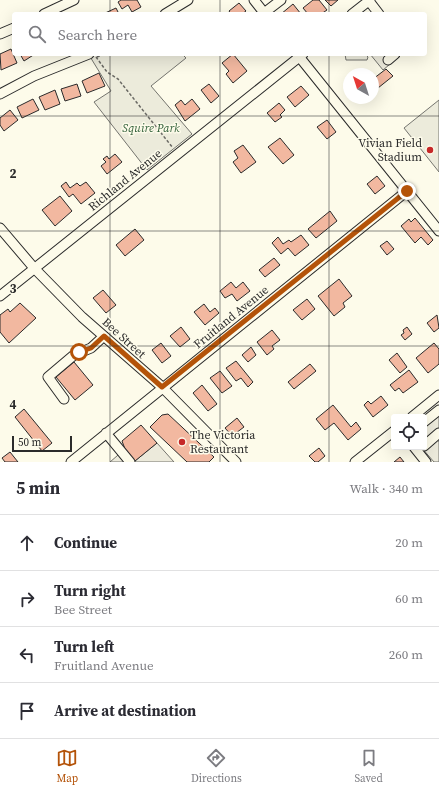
<!DOCTYPE html>
<html lang="en">
<head>
<meta charset="utf-8">
<style>
	:root { --surface:#fff; --page:#f2f2f3; --text:#2b2b33; --muted:#7c7c81; --line:#e1e1e2; --accent:#b45309 }
	body { margin:0; font-family:"Source Serif 4",serif; background:var(--page); color:var(--text) }
	.controls { position:absolute; right:12px; bottom:12px; display:grid; overflow:hidden; border-radius:4px; box-shadow:0 4px 16px #0002 }
	.controls button { width:36px; height:36px; display:grid; place-items:center; padding:0; border:0; border-bottom:1px solid var(--line); background:var(--surface); color:var(--text); font:20px sans-serif }
	.compass { position:absolute; left:343px; top:68px; width:36px; height:36px; border-radius:50%; background:var(--surface); box-shadow:0 4px 16px #0002; rotate:321deg }
	.scale { position:absolute; left:12px; bottom:10px; width:60px; box-sizing:border-box; padding-left:4px; border:2px solid #2b2b2b; border-top:0; font-size:11px; line-height:14px; white-space:nowrap; color:#2b2b2b; -webkit-text-stroke:3px #fdfbea; paint-order:stroke }
	.stop { position:absolute; width:12px; height:12px; margin:-9px; border:3px solid #b45309; border-radius:50%; background:#fff }
	.stop.end { background:#b45309; border-color:#fff; box-shadow:0 1px 4px #0008 }
	.list { margin:0; padding:0; list-style:none }
	h2 { display:flex; justify-content:space-between; align-items:center; height:52px; margin:0; padding:0 16px; font-size:17px }
	h2 small { font-size:13px; font-weight:400; color:var(--muted) }
	.list li { display:grid; grid-template-columns:26px 1fr auto; gap:12px; align-items:center; box-sizing:border-box; height:56px; padding:0 16px; border-top:1px solid var(--line) }
	.list b { display:block; font-size:15px; white-space:nowrap }
	.list p { margin:0; font-size:13px; white-space:nowrap; color:var(--muted) }
	.list em { font-size:13px; font-style:normal; color:var(--muted) }
	.icon { flex:none; width:22px; height:22px; fill:none; stroke:currentColor; stroke-width:2; stroke-linecap:round; stroke-linejoin:round }
	.map { position:relative; flex:none; width:439px; height:462px; overflow:hidden }
	.search { position:absolute; background:var(--surface); box-shadow:0 4px 16px #0002; left:12px; right:12px; top:12px; height:44px; display:flex; align-items:center; gap:10px; box-sizing:border-box; padding:0 14px; border-radius:4px; color:var(--muted); font-size:15px }
	.sheet { height:276px; background:var(--surface) }
	nav { display:flex; justify-content:space-around; align-items:center; box-sizing:border-box; height:56px; border-top:1px solid var(--line); background:var(--surface); font-size:11px; color:var(--muted) }
	nav a { display:grid; justify-items:center; gap:2px }
	nav .on { color:var(--accent) }
	.map>svg:first-child { display:block }
	.green { fill:#ecebdb; stroke:#74746e }
	.parking { fill:#eceadb; stroke:#74746e }
	.building { fill:#f2b8a0; stroke:#2b2b2b }
	.lines { fill:none; stroke-linecap:round; stroke-linejoin:round }
	.minor-casing { stroke:#2b2b2b; stroke-width:11 }
	.path { stroke:#6a6964; stroke-width:1.5; stroke-dasharray:3 2; stroke-linecap:butt }
	.minor { stroke:#fdfbea; stroke-width:9 }
	.route { stroke:#b45309; stroke-width:5 }
	.grid { fill:none; stroke:#2b2b2b; stroke-width:1; stroke-opacity:0.55 }
	.poi-dot { fill:#c62828; stroke:#fdfbea; stroke-width:1.5 }
	.labels { text-anchor:middle; dominant-baseline:central; stroke-width:3; stroke-linejoin:round; paint-order:stroke }
	.park-label { font-size:12px; font-style:italic; fill:#34623c; stroke:#fdfbea }
	.poi-label { font-size:12px; fill:#2b2b2b; stroke:#fdfbea; text-anchor:end }
	.street-label { font-size:12px; fill:#2b2b2b; stroke:#fdfbea }
	.grid-label { font-size:13px; text-anchor:middle; font-weight:bold; fill:#2b2b2b; stroke:#fdfbea; stroke-width:3; stroke-linejoin:round; paint-order:stroke }
</style>
</head>
<body>
<div class="map">
<svg width="439" height="462" viewBox="0 0 439 462">
	<rect width="100%" height="100%" fill="#fdfbea"/>
	<path class="green" d="M92,54h90l4,4 -35,28 41,48 -45,36 -53,-68 17,-11 -22,-36z
		M345,54h20l3,3 -1,3h-21z
		M439,100v72l-35,-44z"/>
	<path class="parking" d="M370,54h32l-19,16z
		M439,406v32l-2,1 2,3v20h-5l-13,-15h3v-29z
		M157,443l17,19h-64l15,-13 10,12z"/>
	<path class="building" d="M121,0h16l4,7 -9,5 -4,-7 -6,4 -4,-7z
		M313,0h6l8,10 -6,4h-13l-5,-6z
		M325,0h13l-7,6z
		M239,3l7,8 -4,3h-11l-2,-3z
		M293,4l8,10h-20z
		M116,8l3,6h-16z
		M11,49l6,14 -16,7 -1,-16z
		M20,54h15l-11,7z
		M233,54l14,17 -14,12 -7,-9 3,-3 -7,-8z
		M386,69l7,7 -20,16v-13z
		M99,73l6,13 -18,7 -5,-12z
		M77,84l4,12 -16,5 -4,-12z
		M209,84l10,12 -8,7 -10,-13z
		M301,86l8,9 -14,12 -8,-10z
		M55,90l5,14 -15,6 -6,-13z
		M33,99l6,11 -17,8 -5,-11z
		M192,99l8,10 -15,12 -10,-16 6,-5 4,5z
		M279,103l6,7 -5,5 2,2 -7,5 -8,-9z
		M10,110l8,10 -14,11 -4,-6v-7z
		M327,120l9,12 -9,7 -10,-12z
		M280,138l14,17 -11,9 -15,-17z
		M243,145l13,17 -15,11 -8,-11 5,-4 -4,-7z
		M115,154l7,8 -15,12 -6,-8 5,-4 -3,-3 4,-3 2,3z
		M377,176l8,10 -10,8 -8,-10z
		M66,182l4,6 7,-5 3,3 6,-4 9,11 -14,11 -8,-10 -4,3 -8,-11z
		M60,196l12,15 -17,15 -13,-16z
		M330,211l7,10 -21,17 -8,-9z
		M415,218l18,22 -5,5 -7,-8 -6,6 -14,-17 8,-7 2,3z
		M135,229l9,11 -19,16 -9,-11z
		M301,235l8,10 -14,11 -7,-8 -7,6 -9,-11 6,-6 5,7 6,-4 2,2z
		M387,241l7,8 -7,6 -7,-9z
		M274,258l6,7 -15,12 -6,-7z
		M339,279l13,17 -9,7 2,4 -11,9 -16,-20z
		M231,282l5,6 7,-6 7,9 -13,10 -5,-7 -7,4 -5,-7z
		M103,290l13,15 -10,8 -13,-15z
		M307,299l8,10 -13,11 -9,-10z
		M20,303l16,15 -27,25 -9,-11v-17l8,-6 2,3z
		M204,304l6,8 5,-4 4,5 -14,12 -11,-13z
		M437,315l2,13 -5,4 -7,-9z
		M181,327l9,12 -10,8 -10,-11z
		M407,327l5,7 -7,6 -4,-5 3,-2 -1,-3z
		M272,330l8,10 -8,6 2,3 -7,6 -10,-13z
		M161,343l10,13 -9,7 -10,-13z
		M434,343l5,6v15l-11,9 -12,-15z
		M251,347l5,8 -8,7 -6,-7z
		M397,353l10,14 -7,6 -11,-13z
		M236,361l17,21 -5,5 -7,-9 -5,3 -10,-13z
		M74,362l19,23 -18,15 -19,-23z
		M310,364l6,7 -22,18 -6,-7z
		M409,370l9,12 -15,11 -4,-5 -4,3 -5,-6z
		M220,371l12,15 -10,7 -12,-15z
		M202,385l15,19 -9,7 -15,-18z
		M381,396l7,9 -15,12 -9,-12 4,-4 3,3z
		M333,405l18,22 5,-5 5,7 -13,11 -14,-17 -9,7 -9,-11z
		M24,409l28,34 -10,8 -27,-34z
		M168,414l46,43 -5,5h-22l-37,-35 12,-12z
		M237,418l7,9 -12,9 -7,-8z
		M141,425l16,18 -22,18 -10,-12 -3,-8z
		M319,448l6,8 -7,6h-3l-6,-6z
		M10,452l8,10h-13l-3,-4z
		M400,457l4,5h-10z"/>
	<g class="lines">
		<g class="minor-casing">
			<path id="minor" d="M254,0l11,14
				M369,1l10,13
				M264,13l17,-13
				M44,14l30,-14
				M165,14l23,-14
				M352,14l18,-14
				M0,34l14,-6
				M297,54l142,177
				M388,60l7,-6
				M0,94l34,-18 55,-22
				M0,228l34,40 48,49 80,70 74,75
				M0,296l303,-242
				M64,399l-16,-22 26,-22 17,-7 13,-12
				M412,417l27,-22
				M424,422l15,-12
				M106,433l24,29
				M424,446l15,-13
				M414,447l12,15
				M71,462l336,-271
				M355,462l39,-31"/>
		</g>
		<path class="path" d="M96,57l11,15 11,7 55,69
			M97,57l7,-3"/>
		<use href="#minor" class="minor"/>
	</g>
	<g class="lines">
		<path class="route" d="M79,352l12,-4 13,-12 58,51 245,-196"/>
	</g>
	<path class="grid" d="M110,0v14M220,0v14M329,0v14M110,54v408M220,54v408M329,54v408M0,116h439M0,231h439M0,346h439"/>
	<g class="poi-dot">
		<circle cx="430" cy="150" r="4"/>
		<circle cx="182" cy="442" r="4"/>
	</g>
	<g class="labels">
		<g class="park-label">
			<text x="151" y="128">Squire Park</text>
		</g>
		<g class="poi-label">
			<text x="422" y="143">Vivian Field<tspan x="422" dy="14">Stadium</tspan></text>
			<text x="190" y="435" text-anchor="start">The Victoria<tspan x="190" dy="14">Restaurant</tspan></text>
		</g>
		<g class="street-label">
			<text transform="translate(125 180) rotate(-39)">Richland Avenue</text>
			<text transform="translate(231 317) rotate(-39)">Fruitland Avenue</text>
			<text transform="translate(124 338) rotate(42)">Bee Street</text>
		</g>
	</g>
	<g class="grid-label">
		<text x="13" y="178">2</text>
		<text x="13" y="293">3</text>
		<text x="13" y="409">4</text>
	</g>
</svg>
<div class="controls">
<button><svg class="icon" aria-label="locate" viewBox="0 0 24 24"><circle cx="12" cy="12" r="6"/><path d="M12 2v4M12 18v4M2 12h4M18 12h4"/></svg></button>
</div>
<svg class="compass" viewBox="-18 -18 36 36"><path d="M0-13l5 13h-10z" fill="#e53935"/><path d="M0 13l5-13h-10z" fill="#7c7c81"/></svg>
<div class="scale">50 m</div>
<div class="stop" style="left:79px;top:352px"></div>
<div class="stop end" style="left:407px;top:191px"></div>
<div class="search"><svg class="icon" aria-label="search" viewBox="0 0 24 24"><circle cx="10" cy="10" r="6"/><path d="M15 15l6 6"/></svg>Search here</div>
</div>
<section class="sheet">
<h2>5 min<small>Walk · 340 m</small></h2>
<ul class="list">
<li><svg class="icon" aria-label="ahead" viewBox="0 0 24 24"><path d="M12 20V5M6 11l6-6 6 6"/></svg><div><b>Continue</b></div><em>20 m</em></li>
<li><svg class="icon" aria-label="right" viewBox="0 0 24 24"><path d="M7 20v-9h11M14 6l5 5-5 5"/></svg><div><b>Turn right</b><p>Bee Street</p></div><em>60 m</em></li>
<li><svg class="icon" aria-label="left" viewBox="0 0 24 24"><path d="M17 20v-9H6M10 6l-5 5 5 5"/></svg><div><b>Turn left</b><p>Fruitland Avenue</p></div><em>260 m</em></li>
<li><svg class="icon" aria-label="arrive" viewBox="0 0 24 24"><path d="M6 21V4h12l-3 4 3 4H6"/></svg><div><b>Arrive at destination</b></div></li>
</ul>
</section>
<nav>
<a class="on"><svg class="icon" aria-label="map" viewBox="0 0 24 24"><path d="M3 6l6-2 6 2 6-2v14l-6 2-6-2-6 2zM9 4v14M15 6v14"/></svg>Map</a>
<a><svg class="icon" aria-label="directions" viewBox="0 0 24 24"><path d="M12 3l9 9-9 9-9-9zM9 14v-3h6M13 9l2 2-2 2"/></svg>Directions</a>
<a><svg class="icon" aria-label="saved" viewBox="0 0 24 24"><path d="M7 4h10v16l-5-4-5 4z"/></svg>Saved</a>
</nav>
</body>
</html>
